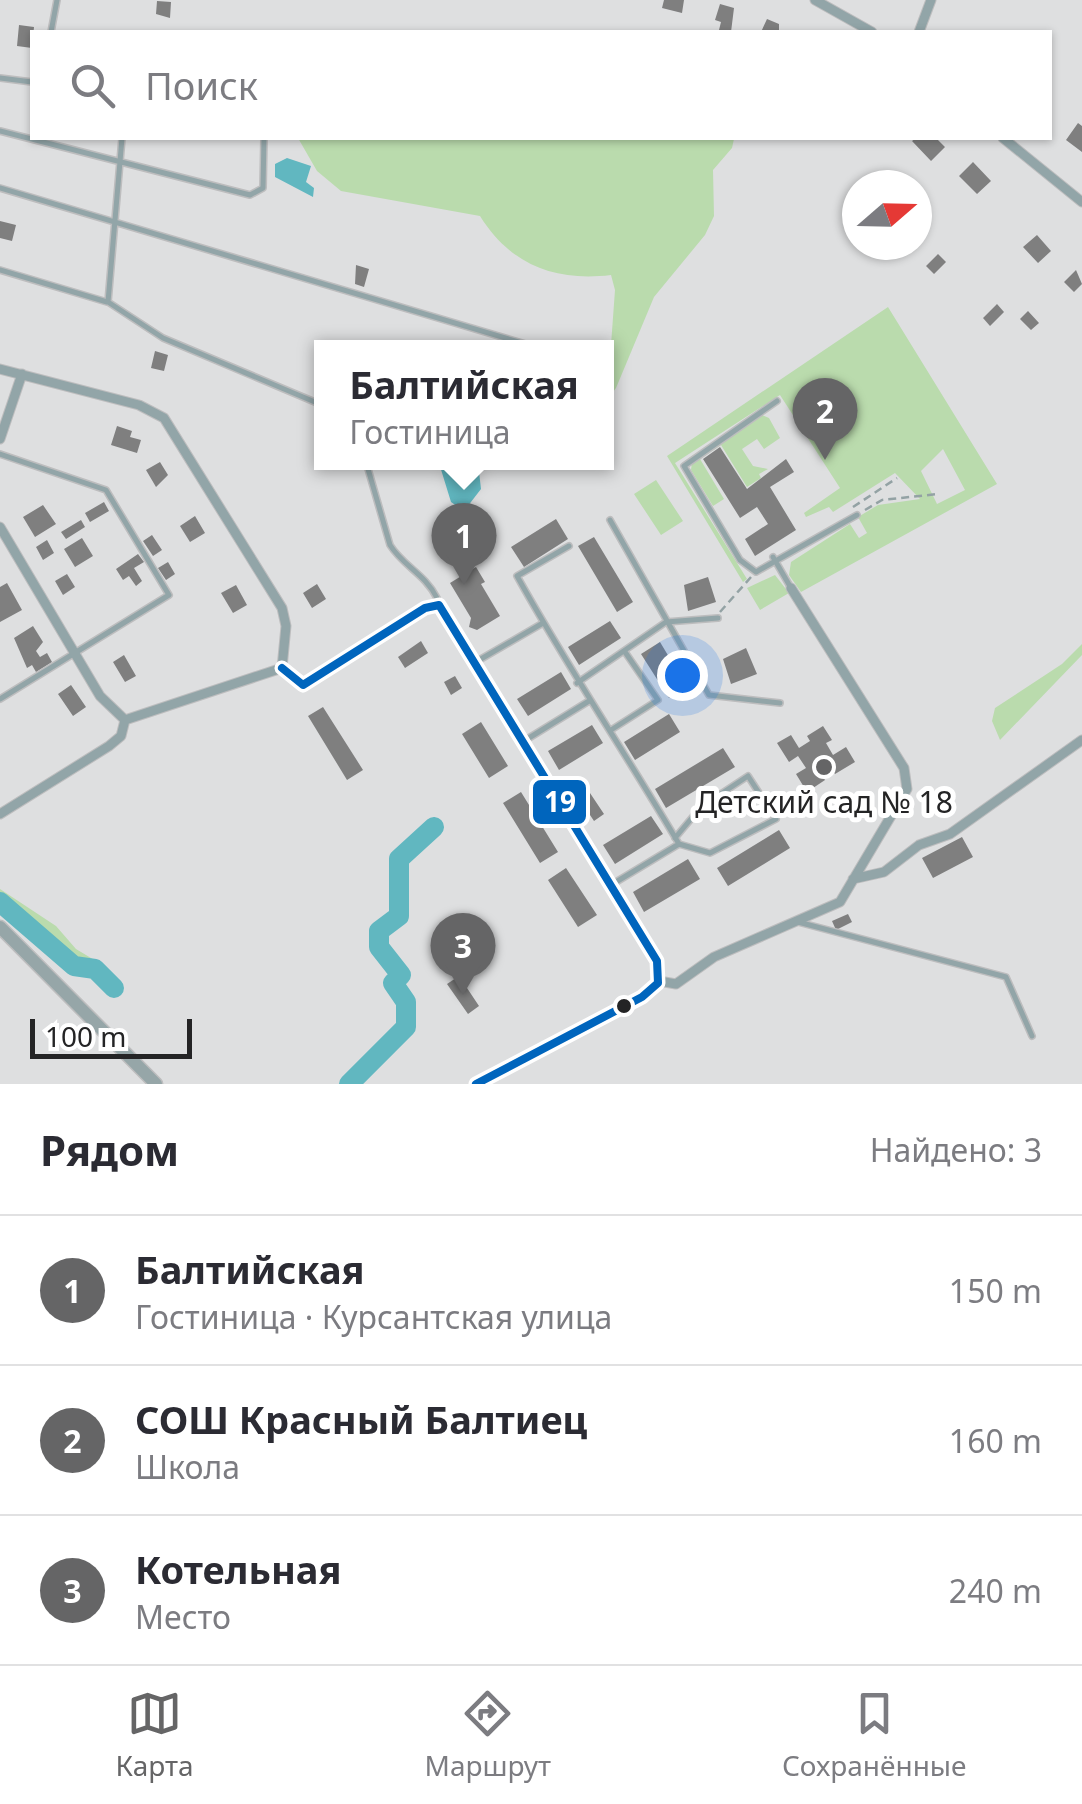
<!DOCTYPE html>
<html lang="ru">
<head>
<meta charset="utf-8">
<style>
	:root { --surface:#fff; --page:#f7f7f7; --text:#2b2b33; --muted:#7c7c81; --line:#e1e1e2; --accent:#656566 }
	body { margin:0; font-family:"Noto Sans",sans-serif; background:var(--page); color:var(--text) }
	.compass { position:absolute; left:842px; top:170px; width:90px; height:90px; border-radius:50%; background:var(--surface); box-shadow:0 2px 8px #0004; rotate:70deg }
	.scale { position:absolute; left:30px; bottom:25px; width:162px; box-sizing:border-box; padding-left:10px; border:5px solid #242425; border-top:0; font-size:28px; line-height:35px; white-space:nowrap; color:#242425; -webkit-text-stroke:8px #fff; paint-order:stroke }
	.you { position:absolute; left:682px; top:675px; width:35px; height:35px; margin:-25px; border:8px solid #fff; border-radius:50%; background:#1a73e8; box-shadow:0 0 0 15px #1a73e833 }
	.badge { display:grid; place-items:center; width:65px; height:65px; border-radius:50%; background:var(--accent); color:#fff; font-size:32px; font-weight:700 }
	.pin { position:absolute; translate:-50% -82px; filter:drop-shadow(0 2px 5px #0008) }
	.pin::after { content:''; position:absolute; top:52px; width:35px; height:30px; background:inherit; clip-path:polygon(0 0,100% 0,50% 100%) }
	.popup { position:absolute; left:314px; top:340px; width:300px; height:130px; box-sizing:border-box; display:grid; place-content:center; border-radius:0px; background:var(--surface); filter:drop-shadow(0 2px 8px #0005); font-size:32px; white-space:nowrap; color:var(--muted) }
	.popup b { font-size:38px; color:var(--text) }
	.popup::after { content:''; position:absolute; left:50%; top:100%; margin-left:-20px; border:20px solid transparent; border-top-color:var(--surface) }
	.list { margin:0; padding:0; list-style:none }
	h2 { display:flex; justify-content:space-between; align-items:center; height:130px; margin:0; padding:0 40px; font-size:42px }
	h2 small { font-size:32px; font-weight:400; color:var(--muted) }
	.list li { display:grid; grid-template-columns:65px 1fr auto; gap:30px; align-items:center; box-sizing:border-box; height:150px; padding:0 40px; border-top:2px solid var(--line) }
	.list b { display:block; font-size:38px; white-space:nowrap }
	.list p { margin:0; font-size:32px; white-space:nowrap; color:var(--muted) }
	.list em { font-size:32px; font-style:normal; color:var(--muted) }
	.icon { flex:none; width:55px; height:55px; fill:none; stroke:currentColor; stroke-width:2; stroke-linecap:round; stroke-linejoin:round }
	.map { position:relative; flex:none; width:1082px; height:1084px; overflow:hidden }
	.search { position:absolute; background:var(--surface); box-shadow:0 2px 8px #0004; left:30px; right:30px; top:30px; height:110px; display:flex; align-items:center; gap:25px; box-sizing:border-box; padding:0 35px; border-radius:0px; color:var(--muted); font-size:38px }
	.sheet { height:580px; background:var(--surface) }
	nav { display:flex; justify-content:space-around; align-items:center; box-sizing:border-box; height:140px; border-top:2px solid var(--line); background:var(--surface); font-size:28px; color:var(--muted) }
	nav a { display:grid; justify-items:center; gap:5px }
	nav .on { color:var(--accent) }
	.map>svg:first-child { display:block }
	.green { fill:#badbad; fill-rule:evenodd }
	.water { fill:#61b7c0 }
	.lines { fill:none; stroke-linecap:round; stroke-linejoin:round }
	.river { stroke:#61b7c0; stroke-width:20 }
	.building { fill:#7f7f7f }
	.lane-casing { stroke:#bdbdbe; stroke-width:8 }
	.street-casing { stroke:#bdbdbe; stroke-width:11 }
	.secondary-casing { stroke:#bdbdbe; stroke-width:15 }
	.path { stroke:#93a2a4; stroke-width:2.5; stroke-dasharray:8 5; stroke-linecap:butt }
	.lane { stroke:#92a5a8; stroke-width:5 }
	.street { stroke:#92a5a8; stroke-width:9 }
	.secondary { stroke:#96a6a8; stroke-width:12 }
	.bus-1-casing { stroke:#fff; stroke-width:15 }
	.bus-1 { stroke:#0065bd; stroke-width:8 }
	.poi-dot { fill:#656566; stroke:#fff; stroke-width:4 }
	.bus-dot { fill:#242425; stroke:#fff; stroke-width:4 }
	.labels { text-anchor:middle; dominant-baseline:central; stroke-width:10; stroke-linejoin:round; paint-order:stroke }
	.poi-label { font-size:30px; fill:#242425; stroke:#fff }
	.line-badge { stroke:#fff; stroke-width:4 }
	.badge-label { font-size:28px; text-anchor:middle; font-weight:bold; fill:#fff }
</style>
</head>
<body>
<div class="map">
<svg width="1082" height="1084" viewBox="0 0 1082 1084">
	<rect width="100%" height="100%" fill="#dedfe0"/>
	<path class="green" d="M298,138h432l4,1 -2,9 -19,22 1,46 -9,19 -51,62 -38,91 -9,12 8,-110 -4,-15c-57,7 -101,-11 -131,-59l-139,-25 -24,-20z
		M888,307l109,177 -196,108 -12,-17 2,-13 59,-38 9,14 8,-5 -9,-16 20,-12 42,-6 -25,-26 -62,39 -4,-5 -23,10 -2,-4 36,-25 -60,-93 -105,68 72,116 -4,3 -76,-126zM943,449l22,41 -28,14 -16,-33z
		M762,415l7,3 11,20 -16,11 -7,-10 -15,10 11,17 15,3 -9,5 2,4 -14,9 -26,-42 -21,14 24,40 -11,7 -22,-36 1,-8z
		M656,480l27,41 -22,14 -27,-41z
		M775,575l14,18 -29,17 -13,-22z
		M1082,644v11l-82,85 -8,-19 3,-13 67,-44z
		M0,889l56,37 20,23 30,18 -6,16 -27,-13 -73,-63z"/>
	<path class="water" d="M287,158l24,8 -5,16 8,6 -1,9 -38,-20v-13z
		M439,463h39l3,26 -17,22 -13,-9z"/>
	<g class="lines">
		<path class="river" d="M0,902l74,64 21,3 19,19
			M349,1084l57,-57v-25l-13,-19 8,-8 -22,-28v-16l20,-15v-57l35,-32"/>
	</g>
	<path class="building" d="M664,0h20l-2,13 -20,-5z
		M157,1l14,1 -1,16 -14,-4z
		M720,4l14,4 -3,24 -12,-2 2,-8 -6,-2z
		M767,19l12,5v8h-18z
		M19,25l15,2 -2,21 -15,-2z
		M1078,123l4,3v26l-16,-12z
		M916,138h20l9,9 -14,14 -19,-20z
		M973,162l18,19 -14,13 -18,-18z
		M0,221l16,4 -4,16 -12,-3z
		M1037,235l14,16 -13,12 -15,-16z
		M938,254l8,8 -12,12 -8,-8z
		M356,265l13,4 -5,18 -9,-3z
		M1076,270l6,14 -8,8 -10,-10z
		M997,304l7,8 -14,14 -7,-8z
		M1028,311l11,12 -8,7 -11,-11z
		M155,351l13,4 -4,16 -13,-3z
		M117,426l15,5 -2,6 11,3 -4,13 -26,-8z
		M720,447l27,42 39,-30 8,13 -24,15 26,43 -41,26 -10,-17 23,-15 -11,-17 -17,11 -37,-59z
		M160,462l8,13 -12,12 -10,-17z
		M104,502l5,9 -19,11 -5,-9z
		M43,505l13,19 -21,13 -12,-20z
		M195,516l10,17 -15,9 -10,-16z
		M556,519l12,20 -44,28 -13,-20z
		M81,520l4,7 -19,12 -5,-7z
		M152,535l10,15 -9,6 -10,-15z
		M594,537l39,65 -16,10 -39,-66z
		M82,538l11,18 -18,11 -11,-18z
		M47,540l7,13 -11,7 -7,-13z
		M138,554l6,8 -10,6 8,13 -6,5 -7,-10 -6,4 -7,-11z
		M168,562l7,12 -9,6 -8,-12z
		M476,567l9,15 -4,2 19,32 -23,14 -8,-3 2,-9 -21,-35z
		M67,574l8,13 -12,8 -8,-14z
		M708,577l8,25 -28,9 -4,-26z
		M7,583l15,27 -22,12v-35z
		M317,584l9,15 -14,9 -9,-15z
		M236,585l11,20 -14,8 -12,-20z
		M610,621l11,17 -42,27 -11,-18z
		M33,626l10,16 -7,9 4,6 7,-4 5,9 -16,10 -4,-7 -5,3 -13,-30z
		M421,641l7,12 -23,15 -7,-11z
		M660,642l27,45 -18,11 -28,-44z
		M746,648l11,26 -26,10 -8,-25z
		M124,655l12,21 -11,6 -12,-20z
		M561,672l10,17 -43,27 -11,-17z
		M455,676l7,12 -11,7 -7,-13z
		M71,685l15,22 -13,9 -15,-22z
		M323,707l40,63 -16,10 -39,-64z
		M669,714l11,18 -45,28 -11,-18z
		M481,722l27,44 -19,12 -27,-44z
		M592,725l11,18 -44,27 -11,-19z
		M823,726l9,14 -6,3 7,12 13,-8 9,15 -20,12 -6,-9 -10,6 6,9 -18,12 -11,-18 10,-6 -8,-12 -9,6 -12,-19 14,-8 8,13 11,-7 -3,-5z
		M723,748l12,19 -69,41 -11,-19z
		M584,784l20,30 -10,7 -20,-30z
		M521,792l37,60 -18,11 -37,-60z
		M651,816l12,18 -48,30 -12,-19z
		M779,830l11,18 -62,38 -11,-18z
		M962,837l11,20 -40,21 -11,-20z
		M688,859l12,20 -56,33 -11,-20z
		M566,868l31,47 -19,12 -30,-47z
		M848,914l4,8 -16,8 -4,-9z
		M459,976l20,30 -11,8 -21,-30z"/>
	<g class="lines">
		<g class="lane-casing">
			<path id="lane" d="M51,32l6,-32
				M0,78l32,4
				M0,131l250,64 13,-7 1,-50
				M122,138l-14,164 55,36 159,67
				M0,188l539,160
				M0,270l107,32
				M777,401l-93,65 56,94 16,12 101,-57
				M0,454l106,36 63,105 -169,104
				M366,462l24,83c13,21 35,29 47,53l-1,6
				M610,520l99,175 71,8
				M569,546l-52,30c51,92 109,178 162,268l-68,41
				M773,557l18,31
				M474,663l69,-40
				M577,683l89,-61 52,-4
				M611,730l47,-30 -33,-48
				M524,741l65,-40
				M675,838l26,-31 47,-31 28,43 -66,34 -31,-9
				M798,922l208,55 26,59"/>
		</g>
		<g class="street-casing">
			<path id="street" d="M815,0l57,32
				M919,32l12,-32
				M1003,138l79,64
				M0,369l139,36 25,13 118,190 4,18 -4,42
				M0,439l22,-65
				M0,527l100,169 25,24
				M282,668l21,17 122,-77 14,-3 218,356 1,22 -16,14 -166,87
				M0,814l109,-68 12,-10 4,-16 157,-52
				M853,879l31,-7 35,-27 31,-11 132,-94
				M659,981l17,3 38,-27 126,-55 67,-113 -3,-21 -113,-180"/>
		</g>
		<g class="secondary-casing">
			<path id="secondary" d="M0,927l156,157"/>
		</g>
		<path class="path" d="M853,507l44,-29
			M865,510l17,-10 56,-6
			M720,612l31,-35"/>
		<use href="#lane" class="lane"/>
		<use href="#street" class="street"/>
		<use href="#secondary" class="secondary"/>
		<g class="bus-1-casing">
			<path id="bus-1" d="M282,668l21,17 122,-77 14,-3 218,356 1,22 -16,14 -166,87"/>
		</g>
		<use href="#bus-1" class="bus-1"/>
	</g>
	<circle class="poi-dot" cx="824" cy="767" r="10"/>
	<circle class="bus-dot" cx="624" cy="1006" r="9"/>
	<g class="labels">
		<g class="poi-label">
			<text x="824" y="801">Детский сад № 18</text>
		</g>
	</g>
	<rect class="line-badge" x="531" y="778" width="57" height="48" rx="10" fill="#0065bd"/>
	<g class="badge-label">
		<text x="560" y="812">19</text>
	</g>
</svg>
<svg class="compass" viewBox="-18 -18 36 36"><path d="M0-13l5 13h-10z" fill="#e53935"/><path d="M0 13l5-13h-10z" fill="#7c7c81"/></svg>
<div class="scale">100 m</div>
<div class="you"></div>
<div class="pin badge" style="left:464px;top:585px">1</div>
<div class="popup"><b>Балтийская</b>Гостиница</div>
<div class="pin badge" style="left:825px;top:460px">2</div>
<div class="pin badge" style="left:463px;top:995px">3</div>
<div class="search"><svg class="icon" aria-label="search" viewBox="0 0 24 24"><circle cx="10" cy="10" r="6"/><path d="M15 15l6 6"/></svg>Поиск</div>
</div>
<section class="sheet">
<h2>Рядом<small>Найдено: 3</small></h2>
<ul class="list">
<li><span class="badge">1</span><div><b>Балтийская</b><p>Гостиница · Курсантская улица</p></div><em>150 m</em></li>
<li><span class="badge">2</span><div><b>СОШ Красный Балтиец</b><p>Школа</p></div><em>160 m</em></li>
<li><span class="badge">3</span><div><b>Котельная</b><p>Место</p></div><em>240 m</em></li>
</ul>
</section>
<nav>
<a class="on"><svg class="icon" aria-label="map" viewBox="0 0 24 24"><path d="M3 6l6-2 6 2 6-2v14l-6 2-6-2-6 2zM9 4v14M15 6v14"/></svg>Карта</a>
<a><svg class="icon" aria-label="directions" viewBox="0 0 24 24"><path d="M12 3l9 9-9 9-9-9zM9 14v-3h6M13 9l2 2-2 2"/></svg>Маршрут</a>
<a><svg class="icon" aria-label="saved" viewBox="0 0 24 24"><path d="M7 4h10v16l-5-4-5 4z"/></svg>Сохранённые</a>
</nav>
</body>
</html>
